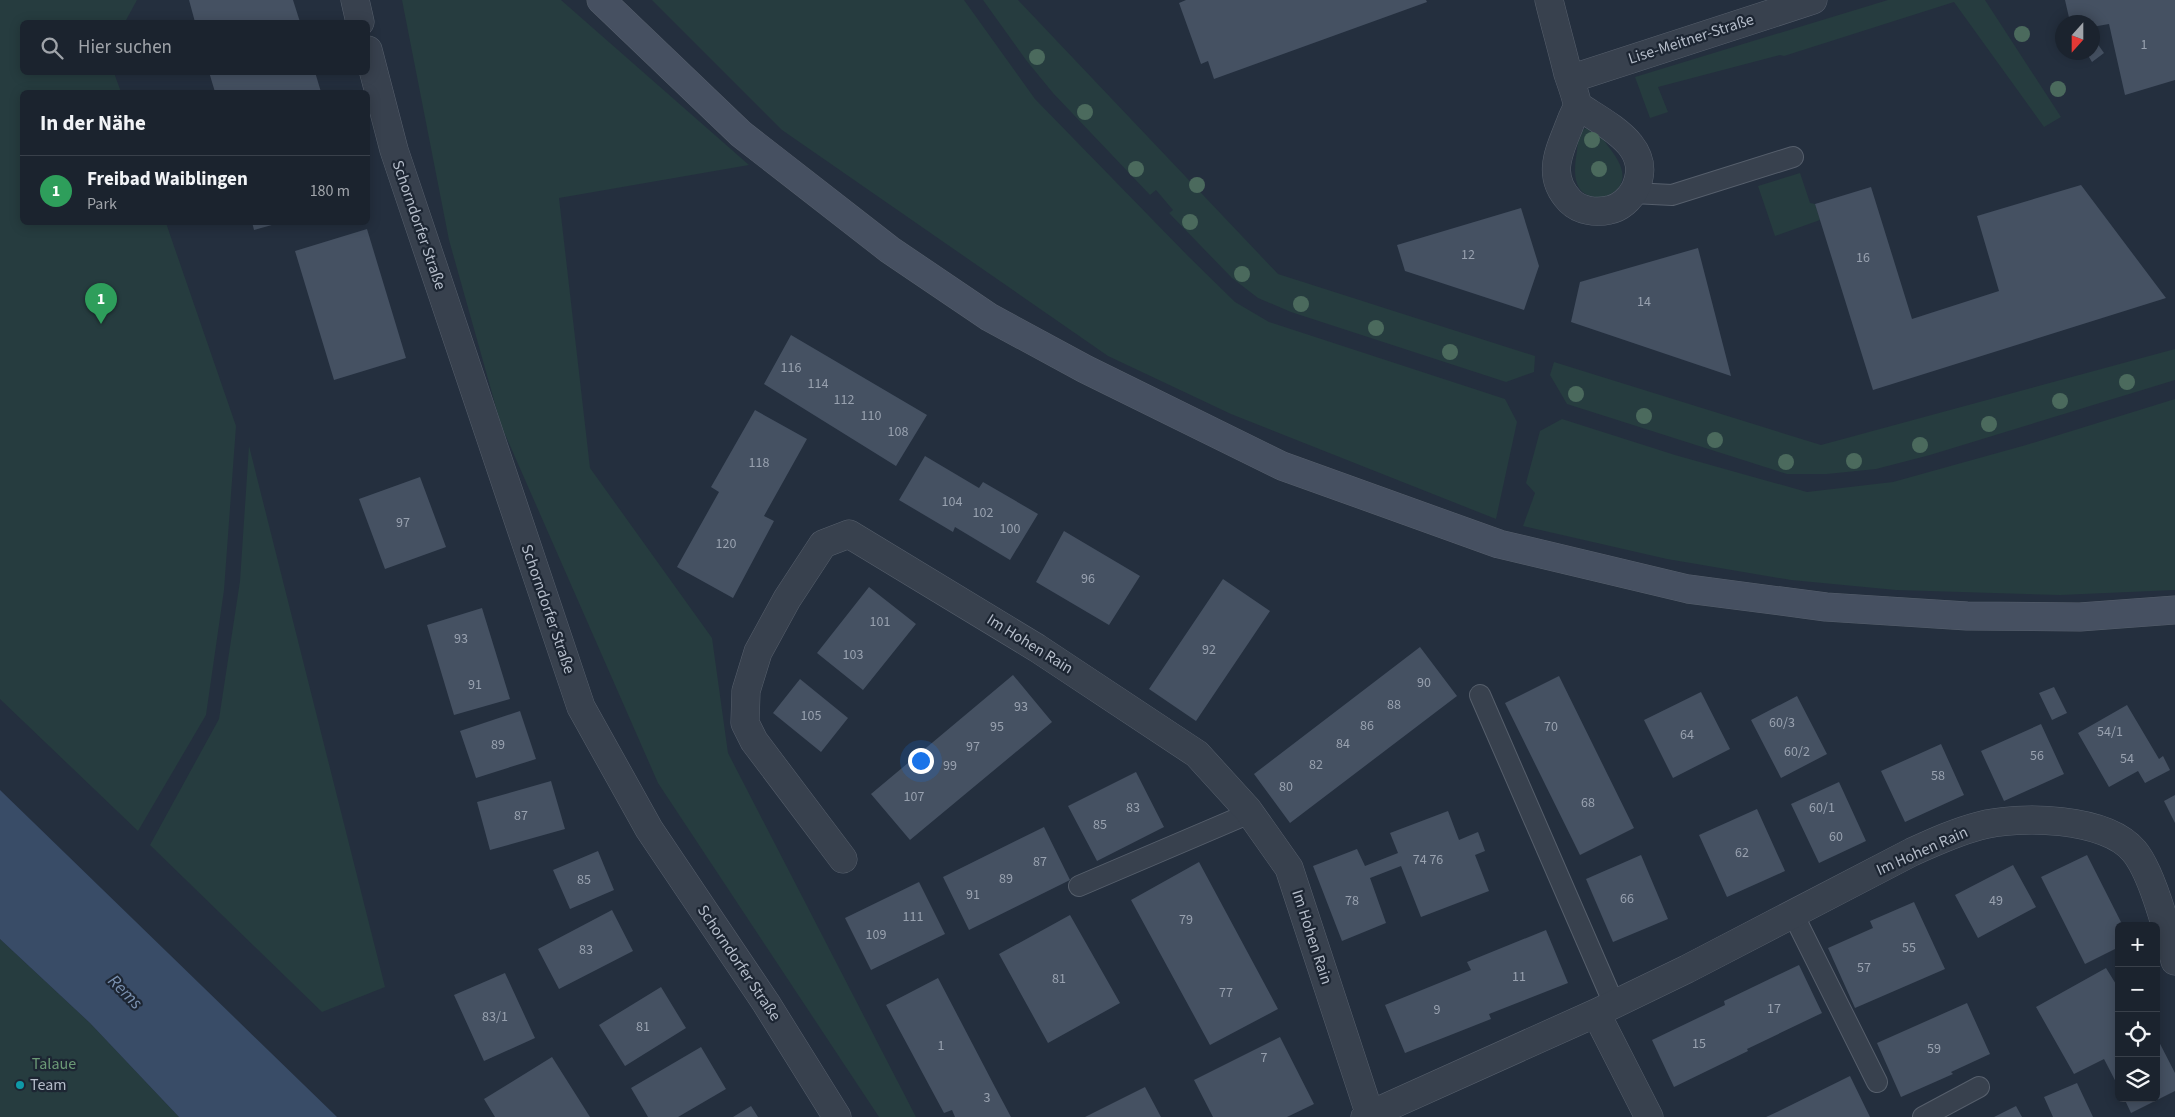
<!DOCTYPE html>
<html lang="de">
<head>
<meta charset="utf-8">
<style>
	:root { --surface:#1b232e; --page:#282f3a; --text:#f1f3f6; --muted:#a0a4aa; --line:#39404a; --accent:#2563eb }
	body { margin:0; font-family:"Source Sans 3",sans-serif; background:var(--page); color:var(--text) }
	.controls { position:absolute; right:15px; bottom:15px; display:grid; overflow:hidden; border-radius:8px; box-shadow:0 2px 12px #0003 }
	.controls button { width:45px; height:45px; display:grid; place-items:center; padding:0; border:0; border-bottom:1px solid var(--line); background:var(--surface); color:var(--text); font:25px sans-serif }
	.compass { position:absolute; left:2055px; top:15px; width:45px; height:45px; border-radius:50%; background:var(--surface); box-shadow:0 2px 12px #0003; rotate:201deg }
	.you { position:absolute; left:920px; top:760px; width:18px; height:18px; margin:-12px; border:4px solid #fff; border-radius:50%; background:#1a73e8; box-shadow:0 0 0 8px #1a73e833 }
	.badge { display:grid; place-items:center; width:32px; height:32px; border-radius:50%; background:var(--accent); color:#fff; font-size:16px; font-weight:700 }
	.pin { position:absolute; translate:-50% -41px; filter:drop-shadow(0 1px 2px #0008) }
	.pin::after { content:''; position:absolute; top:26px; width:18px; height:15px; background:inherit; clip-path:polygon(0 0,100% 0,50% 100%) }
	.list { margin:0; padding:0; list-style:none }
	h2 { display:flex; justify-content:space-between; align-items:center; height:65px; margin:0; padding:0 20px; font-size:21px }
	h2 small { font-size:16px; font-weight:400; color:var(--muted) }
	.list li { display:grid; grid-template-columns:32px 1fr auto; gap:15px; align-items:center; box-sizing:border-box; height:70px; padding:0 20px; border-top:1px solid var(--line) }
	.list b { display:block; font-size:19px; white-space:nowrap }
	.list p { margin:0; font-size:16px; white-space:nowrap; color:var(--muted) }
	.list em { font-size:16px; font-style:normal; color:var(--muted) }
	.icon { flex:none; width:28px; height:28px; fill:none; stroke:currentColor; stroke-width:2; stroke-linecap:round; stroke-linejoin:round }
	.map { position:relative; flex:none; width:2175px; height:1117px; overflow:hidden }
	.search { position:absolute; background:var(--surface); box-shadow:0 2px 12px #0003; left:20px; top:20px; width:350px; height:55px; display:flex; align-items:center; gap:12px; box-sizing:border-box; padding:0 18px; border-radius:8px; color:var(--muted); font-size:19px }
	.panel { position:absolute; background:var(--surface); box-shadow:0 2px 12px #0003; left:20px; top:90px; width:350px; height:135px; border-radius:8px }
	.map>svg:first-child { display:block }
	.green { fill:#263c3f }
	.water { fill:#394c67 }
	.building { fill:#455162 }
	.lines { fill:none; stroke-linecap:round; stroke-linejoin:round }
	.service-casing { stroke:#565f6c; stroke-width:22 }
	.minor-casing { stroke:#565f6c; stroke-width:29 }
	.tertiary-casing { stroke:#565f6c; stroke-width:29 }
	.secondary-casing { stroke:#565f6c; stroke-width:29 }
	.service { stroke:#38414e; stroke-width:20 }
	.minor { stroke:#38414e; stroke-width:28 }
	.tertiary { stroke:#38414e; stroke-width:28 }
	.secondary { stroke:#465061; stroke-width:28 }
	.tree { fill:#4b6a5d }
	.culture-dot { fill:#0f9aa8; stroke:#1d2633; stroke-width:2 }
	.labels { text-anchor:middle; dominant-baseline:central; stroke-width:4.5; stroke-linejoin:round; paint-order:stroke }
	.number-label { font-size:14px; fill:#98a1af }
	.street-label { font-size:16px; fill:#b4bcc9; stroke:#1d2633 }
	.park-label { font-size:16px; fill:#6b9a76; stroke:#1d2633 }
	.poi-label { font-size:16px; fill:#b4bcc9; stroke:#1d2633; text-anchor:start }
	.water-label { font-size:18px; font-style:italic; fill:#7c92b1; stroke:#1d2633 }
</style>
</head>
<body>
<div class="map">
<svg width="2175" height="1117" viewBox="0 0 2175 1117">
	<rect width="100%" height="100%" fill="#242f3e"/>
	<path class="green" d="M0,0h137l-12,22h-103v50l92,1 7,19h-99v130l144,1 70,203 -12,164 -18,125 -68,116 -138,-132z
		M402,0h159l188,165 -190,33 31,270 122,170 16,115 188,364h-37l-221,-334 -157,-358 -52,-185z
		M652,0h312l71,99 153,157 47,46 34,20 236,77 12,23 -21,97 -265,-105 -123,-58 -326,-226z
		M983,0h35l260,274 257,82 -1,16 -28,10 -215,-70 -33,-14 -26,-20 -63,-65 4,-3 -17,-20 -6,5 -97,-102 -27,-33z
		M1888,0h97l76,117 -17,10 -90,-125 -170,54 -4,-1 -122,32 10,25 -18,6 -15,-41z
		M1590,127c8,4 13,12 18,19 11,14 23,32 6,46 -5,4 -12,6 -18,5 -25,-2 -22,-28 -19,-46 1,-6 0,-17 6,-21 2,-2 4,-2 7,-3z
		M1800,173l10,30 5,1 5,16 -45,16 -17,-50z
		M2175,349v31l-245,75 -54,14 -49,5h-40l-220,-70 -17,-29 4,-13 267,83z
		M2175,399v191l-115,5 -164,-5 -105,-10 -124,-21 -144,-33 12,-33 -9,-10 14,-52 22,-12 113,36 132,37 86,-10 133,-37z
		M249,446l136,541 -63,25 -172,-167 69,-126 21,-138z
		M0,939l90,84 89,94h-179z"/>
	<path class="water" d="M0,790l337,327h-158l-89,-94 -90,-84z"/>
	<path class="building" d="M189,0h104l7,22h-105z
		M1186,0h240l1,2 -213,77 -6,-18 -7,3 -22,-61z
		M2065,0h110v80l-50,15 -16,-71 -17,3v-5h-22z
		M2092,36l12,17 -12,9 -6,-10h6z
		M209,72h106l6,20h-106z
		M2081,185l85,113 -293,92 -58,-186 56,-17 41,132 87,-28 -22,-75z
		M1521,208l18,58 -15,44 -119,-39 -8,-26z
		M252,222h26l1,1 -25,7z
		M367,229l39,129 -72,22 -39,-129z
		M1698,248l33,128 -160,-54 9,-40z
		M791,335l136,80 -31,51 -132,-82z
		M755,410l52,29 -43,77 10,5 -41,77 -56,-31 42,-75 -8,-5z
		M925,456l54,32 4,-6 55,32 -28,46 -55,-33 -2,5 -54,-32z
		M420,477l26,70 -61,22 -26,-70z
		M1064,531l76,45 -31,49 -73,-43z
		M1223,579l47,32 -74,110 -47,-32z
		M869,587l47,37 -53,66 -46,-37z
		M482,608l28,91 -56,16 -27,-90z
		M1420,647l37,49 -167,127 -36,-49z
		M1013,675l39,47 -142,118 -39,-46z
		M1559,676l75,152 -54,27 -75,-152z
		M800,679l48,39 -27,34 -48,-39z
		M2054,687l13,26 -15,7 -13,-27z
		M1701,692l29,57 -57,29 -29,-58z
		M1797,696l30,58 -46,24 -30,-58z
		M2127,705l32,54 4,-3 7,14 -25,13 -7,-12 -29,16 -31,-54z
		M520,711l16,48 -60,19 -16,-47z
		M2041,724l23,50 -60,27 -23,-50z
		M1941,744l23,51 -59,27 -24,-51z
		M1136,772l28,55 -67,34 -29,-55z
		M551,781l14,48 -75,21 -13,-48z
		M1839,782l27,59 -47,22 -28,-59z
		M2175,795v28l-11,-22z
		M1757,809l28,62 -58,26 -28,-62z
		M1448,811l11,29 19,-8 7,19 -10,4 14,36 -68,26 -20,-51 -31,12 16,45 -44,18 -29,-75 44,-17 8,17 33,-13 -8,-20z
		M1044,827l26,53 -101,50 -26,-53z
		M598,851l16,39 -44,19 -17,-39z
		M1641,855l27,64 -55,23 -27,-63z
		M2087,855l36,71h-4v21l-34,17 -44,-87z
		M1199,862l79,147 -68,36 -79,-145z
		M2013,865l23,42 -58,31 -23,-43z
		M919,882l26,52 -74,36 -26,-52z
		M1914,902l31,67 -90,39 -27,-60 45,-20 -3,-7z
		M612,910l21,41 -74,38 -21,-40z
		M1070,915l50,88 -72,40 -49,-89z
		M1546,930l22,53 -79,31 2,5 -86,34 -20,-48 86,-35 -4,-8z
		M1799,965l23,48 -75,36 1,2 -74,36 -22,-47 73,-35 -1,-4z
		M2106,968l13,21v99l-15,-29 -30,15 -38,-67z
		M505,973l30,65 -51,23 -30,-66z
		M938,978l57,109 16,30h-56l-3,-7 -8,3 -58,-108z
		M661,987l25,41 -61,38 -26,-41z
		M1967,1003l23,51 -39,18 2,2 -52,23 -24,-54z
		M2156,1036l19,37v18l-44,22 -7,-15h32z
		M1280,1037l34,67 -27,13h-74l-19,-37z
		M701,1047l25,42 -48,28h-30l-17,-29z
		M552,1057l38,60h-95l-11,-18z
		M1850,1076l20,41h-104l11,-5z
		M2077,1083l16,34h-40l-9,-20z
		M1145,1087l16,30h-76z
		M751,1106l7,11h-25z
		M2016,1106l6,11h-28z"/>
	<g class="lines">
		<g class="service-casing">
			<path id="service" d="M1633,193l39,2 121,-38
				M1480,695l134,309
				M1079,886l171,-73
				M1793,914l84,168
				M1923,1117l56,-30"/>
		</g>
		<g class="minor-casing">
			<path id="minor" d="M1549,0c6,25 13,49 19,74 3,9 7,19 9,29 1,5 -4,12 -6,18 -11,29 -26,54 -1,80 10,10 26,12 39,9 11,-2 21,-11 26,-21 20,-43 -29,-64 -58,-84
				M1570,79l243,-79
				M843,859l-89,-118 -9,-18 1,-32 12,-39 29,-53 36,-55 26,-10 188,114 160,106 51,56 41,58 81,247
				M1596,1013l53,104
				M1365,1117l231,-104 91,-44 225,-117c22,-10 44,-20 67,-26 40,-11 127,-9 155,25 18,21 34,82 41,110"/>
		</g>
		<g class="tertiary-casing">
			<path id="tertiary" d="M355,0l5,22
				M368,50l26,100 187,557 68,122 117,174 71,114"/>
		</g>
		<g class="secondary-casing">
			<path id="secondary" d="M601,0l140,134 149,116 99,67 96,52 197,97 217,78 189,45 138,18 141,9 113,1 95,-7"/>
		</g>
		<use href="#service" class="service"/>
		<use href="#minor" class="minor"/>
		<use href="#tertiary" class="tertiary"/>
		<use href="#secondary" class="secondary"/>
	</g>
	<g class="tree">
		<circle cx="2022" cy="34" r="8"/>
		<circle cx="1037" cy="57" r="8"/>
		<circle cx="2058" cy="89" r="8"/>
		<circle cx="1085" cy="112" r="8"/>
		<circle cx="1592" cy="140" r="8"/>
		<circle cx="1136" cy="169" r="8"/>
		<circle cx="1599" cy="169" r="8"/>
		<circle cx="1197" cy="185" r="8"/>
		<circle cx="1190" cy="222" r="8"/>
		<circle cx="1242" cy="274" r="8"/>
		<circle cx="1301" cy="304" r="8"/>
		<circle cx="1376" cy="328" r="8"/>
		<circle cx="1450" cy="352" r="8"/>
		<circle cx="2127" cy="382" r="8"/>
		<circle cx="1576" cy="394" r="8"/>
		<circle cx="2060" cy="401" r="8"/>
		<circle cx="1644" cy="416" r="8"/>
		<circle cx="1989" cy="424" r="8"/>
		<circle cx="1715" cy="440" r="8"/>
		<circle cx="1920" cy="445" r="8"/>
		<circle cx="1854" cy="461" r="8"/>
		<circle cx="1786" cy="462" r="8"/>
	</g>
	<circle class="culture-dot" cx="20" cy="1085" r="5"/>
	<g class="labels">
		<g class="number-label">
			<text x="2144" y="45">1</text>
			<text x="1468" y="255">12</text>
			<text x="1863" y="258">16</text>
			<text x="1644" y="302">14</text>
			<text x="791" y="368">116</text>
			<text x="818" y="384">114</text>
			<text x="844" y="400">112</text>
			<text x="871" y="416">110</text>
			<text x="898" y="432">108</text>
			<text x="759" y="463">118</text>
			<text x="952" y="502">104</text>
			<text x="983" y="513">102</text>
			<text x="403" y="523">97</text>
			<text x="1010" y="529">100</text>
			<text x="726" y="544">120</text>
			<text x="1088" y="579">96</text>
			<text x="880" y="622">101</text>
			<text x="461" y="639">93</text>
			<text x="1209" y="650">92</text>
			<text x="853" y="655">103</text>
			<text x="1424" y="683">90</text>
			<text x="475" y="685">91</text>
			<text x="1394" y="705">88</text>
			<text x="1021" y="707">93</text>
			<text x="811" y="716">105</text>
			<text x="1782" y="723">60/3</text>
			<text x="1367" y="726">86</text>
			<text x="997" y="727">95</text>
			<text x="1551" y="727">70</text>
			<text x="2110" y="732">54/1</text>
			<text x="1687" y="735">64</text>
			<text x="1343" y="744">84</text>
			<text x="498" y="745">89</text>
			<text x="973" y="747">97</text>
			<text x="1797" y="752">60/2</text>
			<text x="2037" y="756">56</text>
			<text x="2127" y="759">54</text>
			<text x="1316" y="765">82</text>
			<text x="950" y="766">99</text>
			<text x="1938" y="776">58</text>
			<text x="1286" y="787">80</text>
			<text x="914" y="797">107</text>
			<text x="1588" y="803">68</text>
			<text x="1133" y="808">83</text>
			<text x="1822" y="808">60/1</text>
			<text x="521" y="816">87</text>
			<text x="1100" y="825">85</text>
			<text x="1836" y="837">60</text>
			<text x="1742" y="853">62</text>
			<text x="1428" y="860">74 76</text>
			<text x="1040" y="862">87</text>
			<text x="1006" y="879">89</text>
			<text x="584" y="880">85</text>
			<text x="973" y="895">91</text>
			<text x="1627" y="899">66</text>
			<text x="1352" y="901">78</text>
			<text x="1996" y="901">49</text>
			<text x="913" y="917">111</text>
			<text x="1186" y="920">79</text>
			<text x="876" y="935">109</text>
			<text x="1909" y="948">55</text>
			<text x="586" y="950">83</text>
			<text x="1864" y="968">57</text>
			<text x="1519" y="977">11</text>
			<text x="1059" y="979">81</text>
			<text x="1226" y="993">77</text>
			<text x="1774" y="1009">17</text>
			<text x="1437" y="1010">9</text>
			<text x="495" y="1017">83/1</text>
			<text x="643" y="1027">81</text>
			<text x="1699" y="1044">15</text>
			<text x="941" y="1046">1</text>
			<text x="1934" y="1049">59</text>
			<text x="1264" y="1058">7</text>
			<text x="987" y="1098">3</text>
		</g>
		<g class="street-label">
			<text transform="translate(1691 39) rotate(-18)">Lise-Meitner-Straße</text>
			<text transform="translate(419 225) rotate(71)">Schorndorfer Straße</text>
			<text transform="translate(548 609) rotate(71)">Schorndorfer Straße</text>
			<text transform="translate(1030 644) rotate(32)">Im Hohen Rain</text>
			<text transform="translate(1922 851) rotate(-24)">Im Hohen Rain</text>
			<text transform="translate(1312 937) rotate(72)">Im Hohen Rain</text>
			<text transform="translate(739 963) rotate(56)">Schorndorfer Straße</text>
		</g>
		<g class="park-label">
			<text x="54" y="1064">Talaue</text>
		</g>
		<g class="poi-label">
			<text x="30" y="1085">Team</text>
		</g>
		<g class="water-label">
			<text transform="translate(125 992) rotate(45)">Rems</text>
		</g>
	</g>
</svg>
<div class="controls">
<button>+</button>
<button>−</button>
<button><svg class="icon" aria-label="locate" viewBox="0 0 24 24"><circle cx="12" cy="12" r="6"/><path d="M12 2v4M12 18v4M2 12h4M18 12h4"/></svg></button>
<button><svg class="icon" aria-label="layers" viewBox="0 0 24 24"><path d="M12 4l9 5-9 5-9-5zM3 14l9 5 9-5"/></svg></button>
</div>
<svg class="compass" viewBox="-18 -18 36 36"><path d="M0-13l5 13h-10z" fill="#e53935"/><path d="M0 13l5-13h-10z" fill="#a0a4aa"/></svg>
<div class="you"></div>
<div class="pin badge" style="left:101px;top:324px;background:#2e9e5b">1</div>
<div class="search"><svg class="icon" aria-label="search" viewBox="0 0 24 24"><circle cx="10" cy="10" r="6"/><path d="M15 15l6 6"/></svg>Hier suchen</div>
<section class="panel">
<h2>In der Nähe<small></small></h2>
<ul class="list">
<li><span class="badge" style="background:#2e9e5b">1</span><div><b>Freibad Waiblingen</b><p>Park</p></div><em>180 m</em></li>
</ul>
</section>
</div>
</body>
</html>
